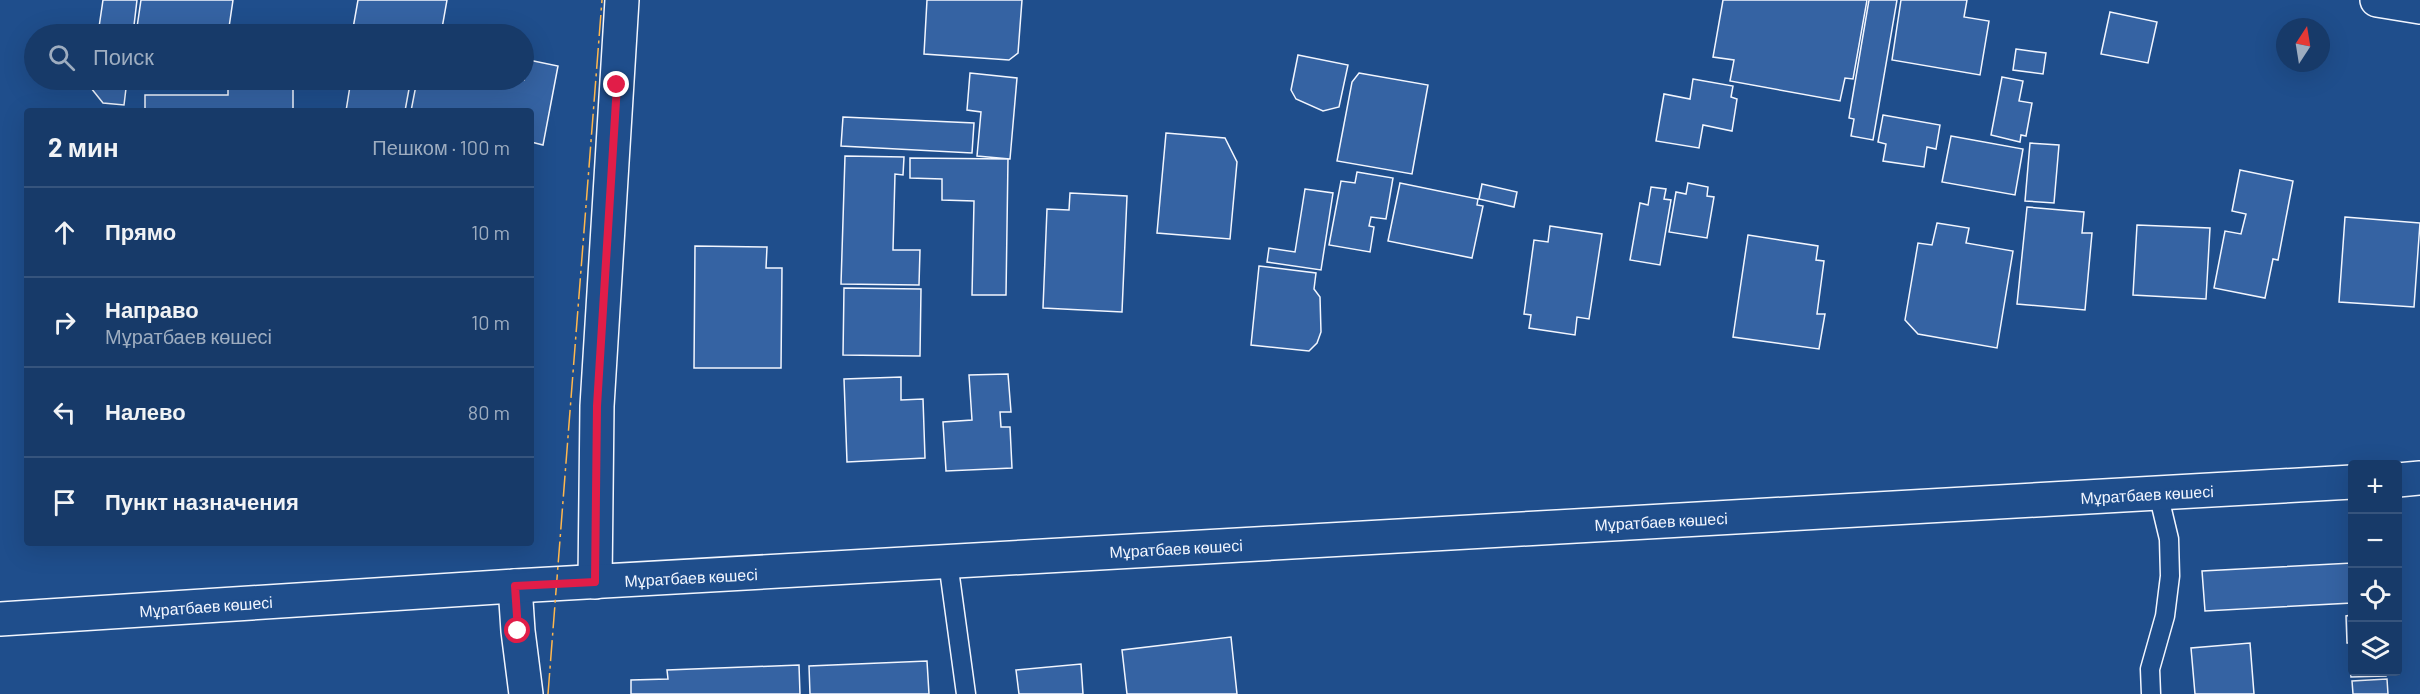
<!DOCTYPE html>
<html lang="ru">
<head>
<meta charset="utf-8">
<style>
	:root { --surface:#173a69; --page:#244571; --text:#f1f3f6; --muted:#9eadc0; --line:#36547d }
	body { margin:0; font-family:Barlow,sans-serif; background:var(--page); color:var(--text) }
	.controls { position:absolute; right:18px; bottom:18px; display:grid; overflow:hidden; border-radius:6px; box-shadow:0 6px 24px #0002 }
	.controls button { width:54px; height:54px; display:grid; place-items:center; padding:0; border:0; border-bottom:2px solid var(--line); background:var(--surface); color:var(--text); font:30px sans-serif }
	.compass { position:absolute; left:2276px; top:18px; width:54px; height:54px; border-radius:50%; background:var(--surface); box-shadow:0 6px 24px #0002; rotate:12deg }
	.stop { position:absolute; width:18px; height:18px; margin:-14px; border:4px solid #e11d48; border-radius:50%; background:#fff }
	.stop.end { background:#e11d48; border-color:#fff; box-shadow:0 2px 6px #0008 }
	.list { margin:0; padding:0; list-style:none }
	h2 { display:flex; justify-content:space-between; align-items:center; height:78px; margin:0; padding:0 24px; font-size:26px }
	h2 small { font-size:20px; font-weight:400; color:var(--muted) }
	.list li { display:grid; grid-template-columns:39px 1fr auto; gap:18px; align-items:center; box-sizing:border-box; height:90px; padding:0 24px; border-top:2px solid var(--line) }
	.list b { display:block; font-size:22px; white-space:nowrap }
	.list p { margin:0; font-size:20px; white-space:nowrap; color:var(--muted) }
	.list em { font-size:20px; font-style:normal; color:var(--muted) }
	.icon { flex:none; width:33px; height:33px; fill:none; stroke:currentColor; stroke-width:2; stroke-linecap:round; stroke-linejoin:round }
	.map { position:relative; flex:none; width:2420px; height:694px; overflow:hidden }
	.search { position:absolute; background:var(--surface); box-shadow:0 6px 24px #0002; left:24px; top:24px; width:510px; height:66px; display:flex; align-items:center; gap:15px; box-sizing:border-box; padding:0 21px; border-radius:33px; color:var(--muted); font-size:22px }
	.panel { position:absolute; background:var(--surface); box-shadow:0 6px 24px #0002; left:24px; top:108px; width:510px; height:438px; border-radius:6px }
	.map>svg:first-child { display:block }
	.building { fill:#3563a3; stroke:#f2f6ff; stroke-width:1.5 }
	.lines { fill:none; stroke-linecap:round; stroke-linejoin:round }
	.service-casing { stroke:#f2f6ff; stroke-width:21 }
	.minor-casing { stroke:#f2f6ff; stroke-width:36 }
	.tertiary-casing { stroke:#f2f6ff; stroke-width:36 }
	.service { stroke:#1f4e8c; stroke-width:18 }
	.minor { stroke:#1f4e8c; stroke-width:33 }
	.tertiary { stroke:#1f4e8c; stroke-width:33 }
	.power { stroke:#ffb74d; stroke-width:1.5; stroke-dasharray:21 4.5 3 4.5; stroke-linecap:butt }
	.route { stroke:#e11d48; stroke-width:8 }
	.labels { text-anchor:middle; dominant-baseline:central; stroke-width:4.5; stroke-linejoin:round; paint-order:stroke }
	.street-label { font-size:16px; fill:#f2f6ff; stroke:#1f4e8c }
</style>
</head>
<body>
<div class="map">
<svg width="2420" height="694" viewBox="0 0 2420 694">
	<rect width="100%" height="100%" fill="#1f4e8c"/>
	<path class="building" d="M103,0h34l-4,34h-35z
		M141,0h92l-5,34h-92z
		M358,0h89l-6,34h-89z
		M927,0h95l-4,53 -9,7 -85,-6z
		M1723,0h144l-14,79 -8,-1 -5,23 -110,-20 4,-21 -21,-3z
		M1869,0h28l-24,140 -22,-4 3,-17 -5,-1z
		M1901,0h66l-3,17 25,4 -9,54 -88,-15z
		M2110,12l47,10 -9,41 -47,-9z
		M2016,49l30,4 -3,21 -30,-4z
		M1298,55l50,10 -9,42 -16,4 -27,-12 -5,-9z
		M524,59l34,7 -15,79 -12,-3v-31h-120l6,-31 30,5 1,-5h76z
		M970,73l47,5 -7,81 -33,-3 4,-44 -14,-2z
		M1359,73l69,12 -16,89 -75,-13 15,-79z
		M2002,77l21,4 -4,20 13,2 -6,33 -5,-1 -1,7 -29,-7z
		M1693,79l40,7 -2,11 6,2 -5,32 -29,-6 -4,23 -43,-7 8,-47 26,5z
		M92,80h35l-3,25 -21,-2 -12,-15z
		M351,80h27v3l31,6 -4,22h-59z
		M228,87h65v24h-148v-16h83z
		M1883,115l57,10 -4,24 -9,-2 -3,20 -41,-6 3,-17 -8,-2z
		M843,117l131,6 -2,30 -131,-7z
		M1166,133l59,5 12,24 -7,77 -73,-6z
		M1951,136l72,13 -8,46 -73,-13z
		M2030,143l29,2 -5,58 -29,-2z
		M845,156l59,1 -1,18 -8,-1 -2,76h27l-1,35 -78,-1z
		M910,158l98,1 -2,136h-34l2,-94 -32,-1v-21l-32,-1z
		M2240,170l53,11 -15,79 -5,-1 -8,39 -51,-10 11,-57 16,3 5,-20 -14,-3z
		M1357,172l36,6 -7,41 -15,-2 -2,9 5,1 -4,25 -41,-7 12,-64 14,2z
		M1400,183l78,16 -1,6 6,1 -11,52 -84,-17z
		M1688,183l20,4 -1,9 7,1 -7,41 -38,-6 7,-40 10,2z
		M1482,184l35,8 -3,15 -35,-8z
		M1651,187l15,2 -2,10 7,1 -11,65 -30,-5 10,-57 8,2z
		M1305,189l28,4 -12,77 -54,-8 2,-14 26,4z
		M1070,193l57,3 -5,116 -79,-4 4,-99 22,1z
		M2027,207l57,5 -2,21h10l-7,77 -68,-6z
		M2345,217l75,6 -6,84 -75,-5z
		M1937,223l32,5 -3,15 47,8 -16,97 -79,-14 -13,-14 13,-77 14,2z
		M2137,225l73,3 -4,71 -73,-4z
		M1550,226l52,8 -13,85 -12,-2 -2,18 -46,-7 2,-13 -7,-1 10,-74 14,2z
		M1748,235l70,11 -2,14 8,1 -7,53h8l-6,35 -86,-12z
		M695,246l72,1 -1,21h16l-1,100h-87z
		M1259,266l57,7 -2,16 6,8 1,35 -4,11 -8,8 -58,-6z
		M844,288l77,1 -1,67 -77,-1z
		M1008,374l3,38h-11l1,15h9l2,41 -66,3 -3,-49 29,-2 -3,-45z
		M901,377v23l22,-1 2,59 -78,4 -3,-83z
		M2352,563v40l-147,8 -3,-40z
		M2352,615v28h-5l-1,-27z
		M1231,637l6,57h-110l-5,-44z
		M2250,643l4,51h-59l-4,-46z
		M2350,650h2v22h34v4l-35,1z
		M927,661l2,33h-119l-1,-28z
		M1081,664l2,30h-64l-3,-24z
		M799,665l1,29h-169v-14l37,-1 -1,-9z
		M2387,679l1,15h-35l-1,-13z"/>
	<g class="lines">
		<g class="service-casing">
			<path id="service" d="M948,562l18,132
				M2151,694l-1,-25 15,-53 5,-40 -1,-37 -11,-46"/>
		</g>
		<g class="minor-casing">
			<path id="minor" d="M2377,0l43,7
				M595,582l2,-176 25,-406
				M515,586l3,45 8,63"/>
		</g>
		<g class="tertiary-casing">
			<path id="tertiary" d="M2398,480l22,-2
				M0,619l515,-33 1837,-104"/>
		</g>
		<use href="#service" class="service"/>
		<use href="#minor" class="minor"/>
		<use href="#tertiary" class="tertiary"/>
		<path class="power" d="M548,694l54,-694"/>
	</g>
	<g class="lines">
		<path class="route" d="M518,631l-3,-45 80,-4 2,-176 20,-321"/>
	</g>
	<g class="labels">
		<g class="street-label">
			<text transform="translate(2147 494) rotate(-3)">Мұратбаев көшесі</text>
			<text transform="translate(1661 521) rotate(-3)">Мұратбаев көшесі</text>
			<text transform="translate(1176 548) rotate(-3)">Мұратбаев көшесі</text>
			<text transform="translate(691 577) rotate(-3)">Мұратбаев көшесі</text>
			<text transform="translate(206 606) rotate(-4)">Мұратбаев көшесі</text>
		</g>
	</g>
</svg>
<div class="controls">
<button>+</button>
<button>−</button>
<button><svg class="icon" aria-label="locate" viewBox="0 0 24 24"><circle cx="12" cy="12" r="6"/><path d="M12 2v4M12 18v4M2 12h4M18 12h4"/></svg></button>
<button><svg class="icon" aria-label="layers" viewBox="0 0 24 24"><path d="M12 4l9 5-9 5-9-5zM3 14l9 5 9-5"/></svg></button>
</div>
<svg class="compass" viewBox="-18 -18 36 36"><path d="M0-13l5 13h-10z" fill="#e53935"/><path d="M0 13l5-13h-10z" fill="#9eadc0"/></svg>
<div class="stop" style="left:518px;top:631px"></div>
<div class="stop end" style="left:617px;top:85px"></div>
<div class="search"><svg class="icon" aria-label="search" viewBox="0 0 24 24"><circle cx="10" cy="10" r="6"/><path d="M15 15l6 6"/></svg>Поиск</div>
<section class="panel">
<h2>2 мин<small>Пешком · 100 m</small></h2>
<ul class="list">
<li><svg class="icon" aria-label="ahead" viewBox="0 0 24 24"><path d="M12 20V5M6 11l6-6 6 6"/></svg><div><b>Прямо</b></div><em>10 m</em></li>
<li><svg class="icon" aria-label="right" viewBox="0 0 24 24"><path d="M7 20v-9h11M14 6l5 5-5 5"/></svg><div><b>Направо</b><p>Мұратбаев көшесі</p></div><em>10 m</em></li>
<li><svg class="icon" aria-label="left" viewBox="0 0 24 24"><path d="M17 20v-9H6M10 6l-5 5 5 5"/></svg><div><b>Налево</b></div><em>80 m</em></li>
<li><svg class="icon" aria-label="arrive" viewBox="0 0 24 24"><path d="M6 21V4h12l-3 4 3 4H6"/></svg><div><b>Пункт назначения</b></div></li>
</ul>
</section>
</div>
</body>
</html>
